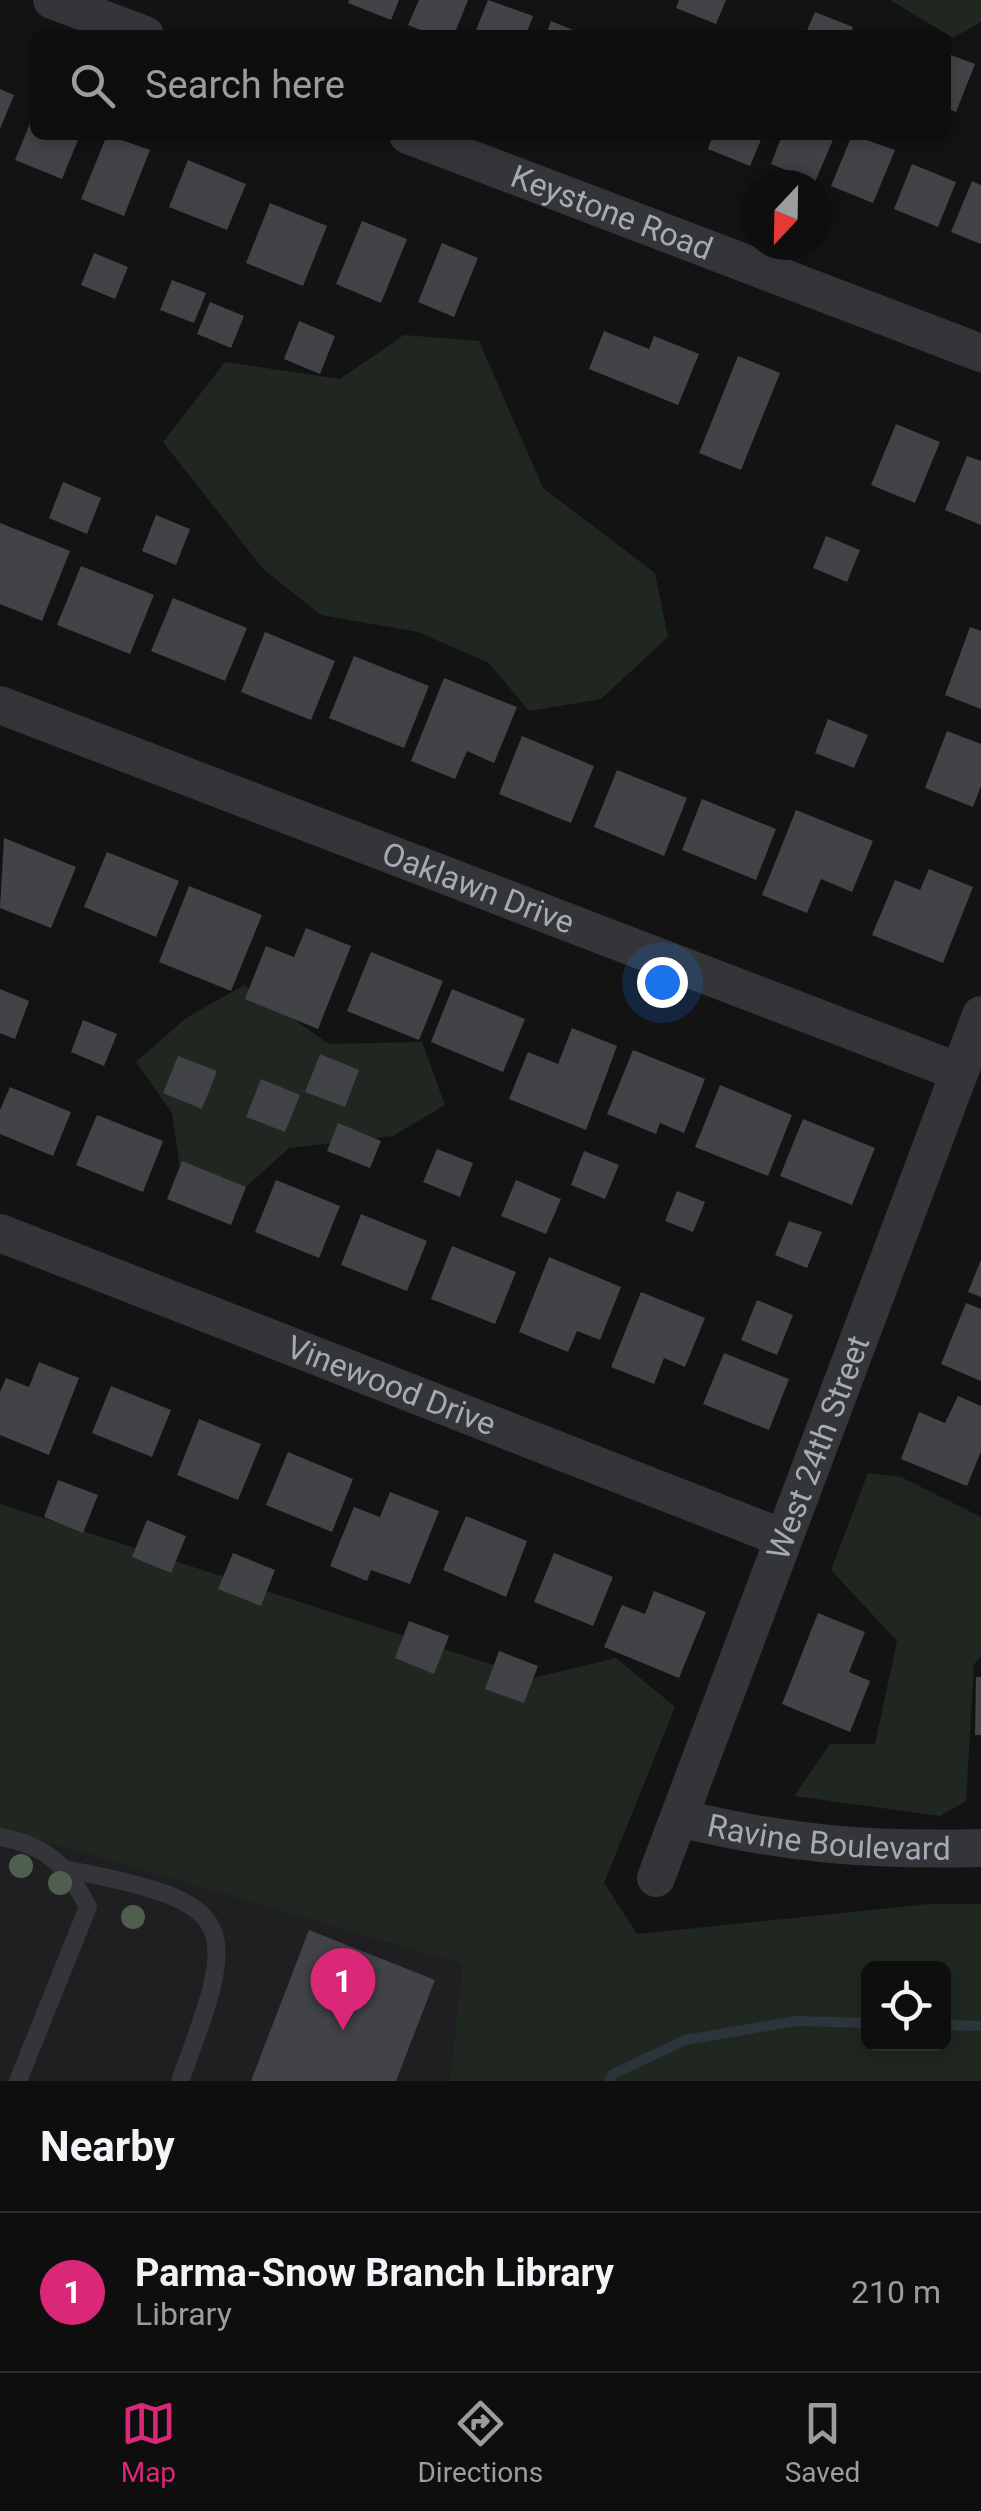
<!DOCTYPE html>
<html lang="en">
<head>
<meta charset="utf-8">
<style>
	:root { --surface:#0e0e0f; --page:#171718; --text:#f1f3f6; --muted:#9b9c9e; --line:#2e2e2f; --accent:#db2777 }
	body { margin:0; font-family:Roboto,sans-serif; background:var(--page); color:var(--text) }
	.controls { position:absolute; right:30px; bottom:30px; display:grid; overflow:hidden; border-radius:15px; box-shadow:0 5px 15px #0003 }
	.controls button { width:90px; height:90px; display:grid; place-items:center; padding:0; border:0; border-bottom:2px solid var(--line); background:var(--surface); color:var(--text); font:50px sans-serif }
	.compass { position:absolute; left:741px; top:170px; width:90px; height:90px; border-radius:50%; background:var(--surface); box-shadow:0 5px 15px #0003; rotate:202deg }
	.you { position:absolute; left:662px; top:982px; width:35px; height:35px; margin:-25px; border:8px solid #fff; border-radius:50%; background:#1a73e8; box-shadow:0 0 0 15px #1a73e833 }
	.badge { display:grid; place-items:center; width:65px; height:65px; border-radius:50%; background:var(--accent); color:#fff; font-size:32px; font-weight:700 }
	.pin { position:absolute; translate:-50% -82px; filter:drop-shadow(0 2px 5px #0008) }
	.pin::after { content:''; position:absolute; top:52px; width:35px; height:30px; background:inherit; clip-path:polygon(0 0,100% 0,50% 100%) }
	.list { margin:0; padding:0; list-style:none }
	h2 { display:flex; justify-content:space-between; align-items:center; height:130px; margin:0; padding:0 40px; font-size:42px }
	h2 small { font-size:32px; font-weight:400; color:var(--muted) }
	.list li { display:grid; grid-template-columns:65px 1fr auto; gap:30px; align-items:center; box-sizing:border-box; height:160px; padding:0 40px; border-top:2px solid var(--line) }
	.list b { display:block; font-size:38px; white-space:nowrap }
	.list p { margin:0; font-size:32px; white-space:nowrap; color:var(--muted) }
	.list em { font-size:32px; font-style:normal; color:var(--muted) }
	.icon { flex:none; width:55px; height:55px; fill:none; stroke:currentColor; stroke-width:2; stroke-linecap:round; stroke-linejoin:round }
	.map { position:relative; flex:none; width:981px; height:2081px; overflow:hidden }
	.search { position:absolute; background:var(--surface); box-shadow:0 5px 15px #0003; left:30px; right:30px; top:30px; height:110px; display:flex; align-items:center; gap:25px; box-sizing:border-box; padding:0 35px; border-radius:15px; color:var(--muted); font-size:38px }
	.sheet { height:290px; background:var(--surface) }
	nav { display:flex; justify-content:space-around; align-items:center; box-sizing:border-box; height:140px; border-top:2px solid var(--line); background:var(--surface); font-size:28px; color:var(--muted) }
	nav a { display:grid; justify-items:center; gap:5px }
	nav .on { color:var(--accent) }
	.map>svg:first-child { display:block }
	.built { fill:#1f1f21 }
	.green { fill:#202720; fill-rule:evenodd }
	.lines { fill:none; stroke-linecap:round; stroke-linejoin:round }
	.stream { stroke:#2d353c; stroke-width:10 }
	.building { fill:#424347 }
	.service { stroke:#343539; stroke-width:18 }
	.minor { stroke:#343539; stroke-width:38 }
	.tree { fill:#4e5f4f }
	.labels { text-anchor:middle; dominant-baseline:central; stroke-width:10; stroke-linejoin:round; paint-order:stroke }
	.street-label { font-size:32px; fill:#a6aab4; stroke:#0e0e0f }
</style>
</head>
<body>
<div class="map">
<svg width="981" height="2081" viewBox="0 0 981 2081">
	<rect width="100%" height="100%" fill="#131314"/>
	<path class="built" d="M0,1792l462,172 -12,117h-450z"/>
	<path class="green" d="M890,0h91v22l-28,16z
		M404,335l75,6 64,147 112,85 13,64 -67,62 -72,12 -40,-48 -71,-31 -97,-17 -58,-46 -100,-127 62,-80 115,17z
		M244,985l85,59 93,-2 23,63 -52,31 -104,12 -55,50 -53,-22 -9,-63 -36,-51 50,-44z
		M868,1473l33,4 80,40v140l-7,7 -8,137 -26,15 -146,-20 36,-52h45l22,-103 -66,-71z
		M0,1504l533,174 83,-20 59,49 -71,176 33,51 292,-30h52v177h-531l12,-117 -462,-136zM868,1968h76v76h-76z"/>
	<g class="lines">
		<path class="stream" d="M944,2025l37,1
			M609,2081l4,-7 72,-34 111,-19 72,2"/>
	</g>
	<path class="building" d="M349,0h50l-8,20 -43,-17z
		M419,0h49l-14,35h-21l-25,-10z
		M488,0l45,16 -7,19h-52z
		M679,0h47l-10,24 -40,-16z
		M815,12l38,15 -3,8h-45z
		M551,21l34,14h-39z
		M946,53l29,11 -19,48 -10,-4z
		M0,89l14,6 -14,34z
		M35,111v24h45l-18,44 -47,-19z
		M107,135l43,15 -26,66 -43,-17z
		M713,135h50l-13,31 -42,-17z
		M782,135h53l-20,47 -44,-18z
		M852,135l43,15 -22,53 -42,-17z
		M188,160l58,24 -19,46 -58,-23z
		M912,164l44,18 -18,45 -44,-18z
		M972,181l9,4v59l-30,-12z
		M270,203l57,23 -24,60 -57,-23z
		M362,221l45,18 -26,64 -45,-19z
		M442,243l36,15 -24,59 -36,-15z
		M94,253l34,14 -13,32 -34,-14z
		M172,280l34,13 -12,30 -34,-13z
		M210,302l34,14 -13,32 -34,-14z
		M299,321l36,15 -15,38 -36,-15z
		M604,331l45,18 5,-13 45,18 -21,51 -89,-36z
		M738,356l42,17 -39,97 -42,-17z
		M896,424l44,18 -25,61 -44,-18z
		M967,456l14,5v64l-36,-15z
		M63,482l38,16 -14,36 -38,-16z
		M156,515l34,14 -14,36 -34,-14z
		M0,523l70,28 -28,70 -42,-17z
		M826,536l34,14 -13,32 -34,-14z
		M81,566l73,29 -24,59 -73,-29z
		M173,598l74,30 -22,53 -74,-30z
		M970,627l11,4v78l-36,-14z
		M265,632l70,29 -24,59 -70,-28z
		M354,656l75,30 -25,62 -75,-30z
		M444,678l73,29 -23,56 -27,-12 -12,28 -44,-18z
		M828,719l40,16 -14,33 -39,-15z
		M947,731l34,13v42l-8,21 -48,-19z
		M522,736l72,30 -23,57 -72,-29z
		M617,770l70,28 -23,58 -70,-29z
		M702,799l74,30 -20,51 -74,-30z
		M796,810l77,31 -21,51 -31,-13 -14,34 -45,-18z
		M4,838l72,29 -25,61 -51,-20z
		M107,852l72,29 -23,56 -72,-30z
		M929,869l44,18 -30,76 -71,-28 23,-55 25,10z
		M189,886l73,29 -31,76 -72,-29z
		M306,928l45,18 -33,83 -73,-30 21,-53 28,11z
		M371,952l72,29 -24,59 -72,-29z
		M0,989l29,12 -14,38 -15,-6z
		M452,989l73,30 -22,53 -72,-30z
		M83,1020l34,14 -13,32 -33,-14z
		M572,1028l45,18 -31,84 -77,-31 19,-47 30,12z
		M633,1050l72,29 -21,54 -24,-10 -4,11 -49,-20z
		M320,1054l39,16 -14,37 -40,-15z
		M178,1056l39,15 -15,38 -39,-16z
		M261,1079l39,16 -15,37 -39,-15z
		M720,1085l72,30 -24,61 -73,-29z
		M10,1087l61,25 -18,44 -53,-22v-24z
		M97,1115l66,26 -20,51 -67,-27z
		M803,1119l72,29 -23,57 -72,-29z
		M338,1123l43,18 -11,27 -43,-17z
		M437,1149l36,14 -13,34 -37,-15z
		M584,1151l35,14 -14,34 -34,-14z
		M182,1161l64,26 -15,38 -64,-26z
		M276,1180l64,26 -21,52 -64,-26z
		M516,1180l45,19 -15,35 -45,-18z
		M677,1191l28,11 -12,30 -28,-11z
		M361,1214l66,27 -20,50 -66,-26z
		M789,1221l33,11 -15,36 -32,-13z
		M452,1246l64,26 -21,52 -64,-25z
		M549,1257l72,30 -21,53 -23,-9 -9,21 -49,-20z
		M981,1260v37l-13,-5z
		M641,1292l64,26 -20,49 -21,-9 -10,26 -43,-17z
		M757,1300l36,15 -16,40 -36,-15z
		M966,1303l15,6v72l-40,-17z
		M724,1353l65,26 -20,51 -66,-26z
		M39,1362l40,16 -30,77 -49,-20v-43l6,-14 23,9z
		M111,1386l60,24 -19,47 -60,-24z
		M958,1396l23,10v45l-14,35 -66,-27 18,-47 26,11z
		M199,1419l62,25 -23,56 -61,-25z
		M288,1452l65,27 -21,53 -66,-27z
		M58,1480l40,15 -15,38 -39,-16z
		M390,1492l49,19 -29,73 -39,-14 -4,11 -37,-15 24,-59 26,10z
		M466,1516l61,25 -21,56 -63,-27z
		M147,1520l39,16 -15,37 -39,-16z
		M233,1553l42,17 -14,36 -43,-17z
		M554,1553l59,24 -20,49 -59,-24z
		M654,1591l52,21 -27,66 -75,-31 18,-42 23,9z
		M818,1613l47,19 -16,40 21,9 -20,51 -68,-28z
		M409,1621l40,15 -15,38 -39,-16z
		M499,1651l39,15 -14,37 -39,-14z
		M976,1677h5v58h-6z
		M309,1930l126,50 -39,101h-145z"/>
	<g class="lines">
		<path class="service" d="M0,1837c47,8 67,29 88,70l-70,174
			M69,1870c174,33 170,53 111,211"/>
		<g class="minor">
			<path d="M52,0l93,35"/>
			<path id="s1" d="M408,135l573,218"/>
			<path id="s2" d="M0,705l959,367"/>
			<path id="s3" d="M0,1233l783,305"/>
			<path id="s4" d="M679,1818c107,26 191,33 302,30"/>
			<path id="s5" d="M656,1878l325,-863"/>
		</g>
	</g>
	<g class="tree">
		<circle cx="21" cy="1866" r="12"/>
		<circle cx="60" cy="1883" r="12"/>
		<circle cx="133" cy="1917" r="12"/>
	</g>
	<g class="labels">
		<g class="street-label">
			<text stroke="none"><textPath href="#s1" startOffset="218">Keystone Road</textPath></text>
			<text stroke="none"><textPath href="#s2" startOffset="512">Oaklawn Drive</textPath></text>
			<text stroke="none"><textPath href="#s3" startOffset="420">Vinewood Drive</textPath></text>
			<text stroke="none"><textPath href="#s5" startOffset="460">West 24th Street</textPath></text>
			<text stroke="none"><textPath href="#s4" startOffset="152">Ravine Boulevard</textPath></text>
		</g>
	</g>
</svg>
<div class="controls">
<button><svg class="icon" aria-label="locate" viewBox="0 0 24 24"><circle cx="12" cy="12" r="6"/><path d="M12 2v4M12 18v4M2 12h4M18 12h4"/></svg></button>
</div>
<svg class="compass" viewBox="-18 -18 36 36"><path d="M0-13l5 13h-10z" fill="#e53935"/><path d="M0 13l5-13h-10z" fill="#9b9c9e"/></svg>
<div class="you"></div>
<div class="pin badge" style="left:343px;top:2030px">1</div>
<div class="search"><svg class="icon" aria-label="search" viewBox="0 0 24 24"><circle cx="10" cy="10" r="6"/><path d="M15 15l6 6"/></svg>Search here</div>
</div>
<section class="sheet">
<h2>Nearby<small></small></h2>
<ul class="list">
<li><span class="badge">1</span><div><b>Parma-Snow Branch Library</b><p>Library</p></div><em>210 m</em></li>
</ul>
</section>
<nav>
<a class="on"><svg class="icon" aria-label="map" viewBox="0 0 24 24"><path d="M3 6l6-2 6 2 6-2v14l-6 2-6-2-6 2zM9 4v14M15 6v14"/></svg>Map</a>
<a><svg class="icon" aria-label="directions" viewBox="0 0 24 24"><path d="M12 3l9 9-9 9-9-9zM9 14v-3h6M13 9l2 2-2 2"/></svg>Directions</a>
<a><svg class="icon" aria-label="saved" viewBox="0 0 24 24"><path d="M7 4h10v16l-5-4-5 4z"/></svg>Saved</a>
</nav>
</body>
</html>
